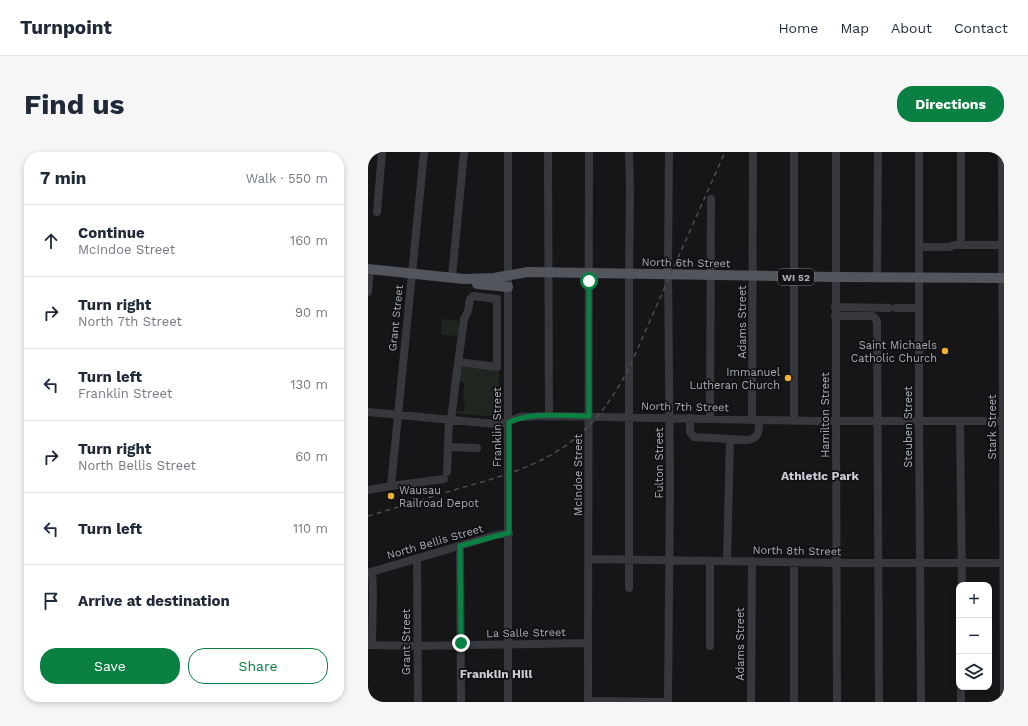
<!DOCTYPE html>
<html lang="en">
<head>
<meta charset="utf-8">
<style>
	:root { --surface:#fff; --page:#f6f6f7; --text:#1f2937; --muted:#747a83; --line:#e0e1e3; --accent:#0b8043 }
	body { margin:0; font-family:"Work Sans",sans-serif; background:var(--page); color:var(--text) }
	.controls { position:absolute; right:12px; bottom:12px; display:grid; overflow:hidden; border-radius:8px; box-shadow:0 2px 6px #0003 }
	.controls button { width:36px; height:36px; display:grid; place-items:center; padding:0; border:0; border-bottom:1px solid var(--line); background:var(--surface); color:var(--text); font:20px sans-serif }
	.stop { position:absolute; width:12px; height:12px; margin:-9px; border:3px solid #0b8043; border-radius:50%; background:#fff }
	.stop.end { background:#0b8043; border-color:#fff; box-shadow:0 1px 4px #0008 }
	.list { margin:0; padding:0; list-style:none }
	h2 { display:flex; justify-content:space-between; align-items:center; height:52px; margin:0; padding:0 16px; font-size:17px }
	h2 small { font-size:13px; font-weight:400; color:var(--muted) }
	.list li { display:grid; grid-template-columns:26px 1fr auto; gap:12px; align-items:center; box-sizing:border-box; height:72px; padding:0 16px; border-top:1px solid var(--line) }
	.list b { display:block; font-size:15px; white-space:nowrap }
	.list p { margin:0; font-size:13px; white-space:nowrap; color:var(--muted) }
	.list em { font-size:13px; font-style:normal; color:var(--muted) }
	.actions { display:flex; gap:8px; padding:12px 16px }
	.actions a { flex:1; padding:9px 0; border:1px solid var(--accent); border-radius:16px; text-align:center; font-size:14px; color:var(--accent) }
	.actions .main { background:var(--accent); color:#fff }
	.icon { flex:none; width:22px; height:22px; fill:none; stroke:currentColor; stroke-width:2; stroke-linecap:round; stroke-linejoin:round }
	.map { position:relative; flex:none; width:636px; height:550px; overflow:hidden; border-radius:16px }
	header { display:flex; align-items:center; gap:24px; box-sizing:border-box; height:56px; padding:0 20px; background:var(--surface); border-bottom:1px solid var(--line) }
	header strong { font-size:19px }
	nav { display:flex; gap:22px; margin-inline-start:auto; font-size:14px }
	.intro { display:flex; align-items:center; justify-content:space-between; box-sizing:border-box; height:96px; padding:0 24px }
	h1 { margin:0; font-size:28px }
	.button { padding:10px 18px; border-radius:16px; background:var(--accent); color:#fff; font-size:14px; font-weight:700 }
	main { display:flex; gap:24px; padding:0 24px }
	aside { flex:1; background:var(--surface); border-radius:16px; box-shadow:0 2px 6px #0003 }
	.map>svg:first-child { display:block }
	.green { fill:#1e261f }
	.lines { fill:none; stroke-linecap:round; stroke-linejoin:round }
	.minor { stroke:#37383d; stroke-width:8 }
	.major { stroke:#53555c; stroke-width:10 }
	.rail { stroke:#4a4c52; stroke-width:1.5; stroke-dasharray:5 4; stroke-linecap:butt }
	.route { stroke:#0b8043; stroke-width:5 }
	.poi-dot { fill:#f2b134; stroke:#111113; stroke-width:1.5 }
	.labels { text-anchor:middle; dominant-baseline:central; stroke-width:3.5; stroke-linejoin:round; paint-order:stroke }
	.shield { fill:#111113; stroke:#7b7e86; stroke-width:1 }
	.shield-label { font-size:10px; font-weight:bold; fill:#a8adb8 }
	.street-label { font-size:11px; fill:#a8adb8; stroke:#111113 }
	.poi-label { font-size:11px; fill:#a8adb8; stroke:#111113; text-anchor:end }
	.neighbourhood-label { font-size:12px; font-weight:bold; fill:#c9ccd4; stroke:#111113 }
</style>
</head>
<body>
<header>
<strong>Turnpoint</strong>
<nav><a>Home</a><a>Map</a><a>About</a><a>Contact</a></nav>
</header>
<div class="intro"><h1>Find us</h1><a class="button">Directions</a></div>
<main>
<aside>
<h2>7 min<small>Walk · 550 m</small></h2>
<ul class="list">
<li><svg class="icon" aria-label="ahead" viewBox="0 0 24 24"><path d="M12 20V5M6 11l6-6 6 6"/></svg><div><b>Continue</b><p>McIndoe Street</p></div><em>160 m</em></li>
<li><svg class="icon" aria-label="right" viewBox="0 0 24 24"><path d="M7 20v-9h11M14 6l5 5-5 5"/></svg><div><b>Turn right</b><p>North 7th Street</p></div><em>90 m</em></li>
<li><svg class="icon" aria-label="left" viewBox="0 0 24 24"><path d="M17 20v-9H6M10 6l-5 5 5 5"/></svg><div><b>Turn left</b><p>Franklin Street</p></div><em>130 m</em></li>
<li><svg class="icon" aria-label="right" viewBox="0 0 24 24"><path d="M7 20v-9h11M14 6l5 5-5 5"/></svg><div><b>Turn right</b><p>North Bellis Street</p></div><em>60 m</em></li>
<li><svg class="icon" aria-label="left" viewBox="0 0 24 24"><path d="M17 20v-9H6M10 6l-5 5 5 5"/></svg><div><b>Turn left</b></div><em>110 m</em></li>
<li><svg class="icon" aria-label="arrive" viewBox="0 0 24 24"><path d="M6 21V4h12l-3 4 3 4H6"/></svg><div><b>Arrive at destination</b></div></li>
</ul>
<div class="actions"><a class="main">Save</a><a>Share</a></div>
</aside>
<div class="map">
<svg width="636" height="550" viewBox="0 0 636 550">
	<rect width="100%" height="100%" fill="#161618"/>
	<path class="green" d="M74,167l17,2 -1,15 -17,-1z
		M91,213l40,4v46l-18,1 -26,-3 1,-2h8l1,-11 -2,-1 1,-16 -6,-1z"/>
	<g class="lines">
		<path class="minor" d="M180,0l1,264
			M426,0v268
			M468,0v269l1,281
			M551,0v268l2,282
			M593,0v93
			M634,0l2,550
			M9,60l5,-60
			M551,95h31l4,-2h48
			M84,125l12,-125
			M509,125l1,-125
			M0,140l2,-23
			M467,155l54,1
			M528,156h23
			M467,164h38l4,5 2,381
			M0,260l127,12 10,-1 15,-6 29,-1 268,5h187
			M322,266v14l4,5 53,3c13,-2 12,-10 12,-20
			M342,267l1,-220
			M83,268l5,-41 8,-60 4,-8 2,-12 3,-3 24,3v68l-38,-5
			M384,268l1,-268
			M592,269l2,164
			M80,295l29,1
			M79,320l2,-52
			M23,334l33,-334
			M0,338l23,-4 53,-7
			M92,394l1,156
			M49,407l1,143
			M221,407l248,4h167
			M359,409l3,-122
			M4,420l1,19 -1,54
			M0,421l128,-38 13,-2
			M261,436v-314l1,-85 -1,-37
			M0,493l49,1 171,-3
			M342,494v-85
			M220,549l78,1
			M140,550v-550
			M220,550l1,-550
			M300,550l2,-219 -2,-215 1,-116
			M383,550l1,-141
			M426,550v-140
			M593,550v-15"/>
		<path class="major" d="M0,117l96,10 30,-1 34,-6 307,5 169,1
			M109,132l31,3"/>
		<path class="rail" d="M0,364c31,-9 62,-19 93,-28 42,-12 84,-23 118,-53 21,-18 37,-42 50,-67l96,-216"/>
	</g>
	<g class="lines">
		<path class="route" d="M93,491l-1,-97 36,-10 13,-3v-111c24,-10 54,-6 80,-6v-135"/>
	</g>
	<g class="poi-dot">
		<circle cx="577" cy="199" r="4"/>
		<circle cx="420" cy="226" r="4"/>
		<circle cx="23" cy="344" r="4"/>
	</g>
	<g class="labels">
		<rect class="shield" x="410" y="117" width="36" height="16" rx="3"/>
		<g class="shield-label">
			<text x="428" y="125">WI 52</text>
		</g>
		<g class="street-label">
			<text transform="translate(318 111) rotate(1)">North 6th Street</text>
			<text transform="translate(28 166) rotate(-84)">Grant Street</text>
			<text transform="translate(374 170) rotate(-90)">Adams Street</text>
			<text transform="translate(317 255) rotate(1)">North 7th Street</text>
			<text transform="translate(457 263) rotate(-90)">Hamilton Street</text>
			<text transform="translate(129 275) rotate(-90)">Franklin Street</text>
			<text transform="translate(540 275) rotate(-90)">Steuben Street</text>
			<text transform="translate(624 275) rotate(-90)">Stark Street</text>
			<text transform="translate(291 311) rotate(-90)">Fulton Street</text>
			<text transform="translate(210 323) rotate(-90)">McIndoe Street</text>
			<text transform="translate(67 390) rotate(-16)">North Bellis Street</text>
			<text transform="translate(429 399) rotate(1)">North 8th Street</text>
			<text transform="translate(158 481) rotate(-1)">La Salle Street</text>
			<text transform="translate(38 490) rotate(-90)">Grant Street</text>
			<text transform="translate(372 492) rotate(-90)">Adams Street</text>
		</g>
		<g class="poi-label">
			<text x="569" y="193">Saint Michaels<tspan x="569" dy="13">Catholic Church</tspan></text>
			<text x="412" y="220">Immanuel<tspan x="412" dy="13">Lutheran Church</tspan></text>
			<text x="31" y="338" text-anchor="start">Wausau<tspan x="31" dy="13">Railroad Depot</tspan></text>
		</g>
		<g class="neighbourhood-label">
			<text x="452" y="324">Athletic Park</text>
			<text x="128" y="522">Franklin Hill</text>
		</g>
	</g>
</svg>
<div class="controls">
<button>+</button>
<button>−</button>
<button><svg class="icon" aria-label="layers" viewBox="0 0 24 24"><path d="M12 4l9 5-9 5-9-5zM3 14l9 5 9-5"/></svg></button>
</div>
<div class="stop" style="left:221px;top:129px"></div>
<div class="stop end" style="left:93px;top:491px"></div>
</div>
</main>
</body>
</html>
